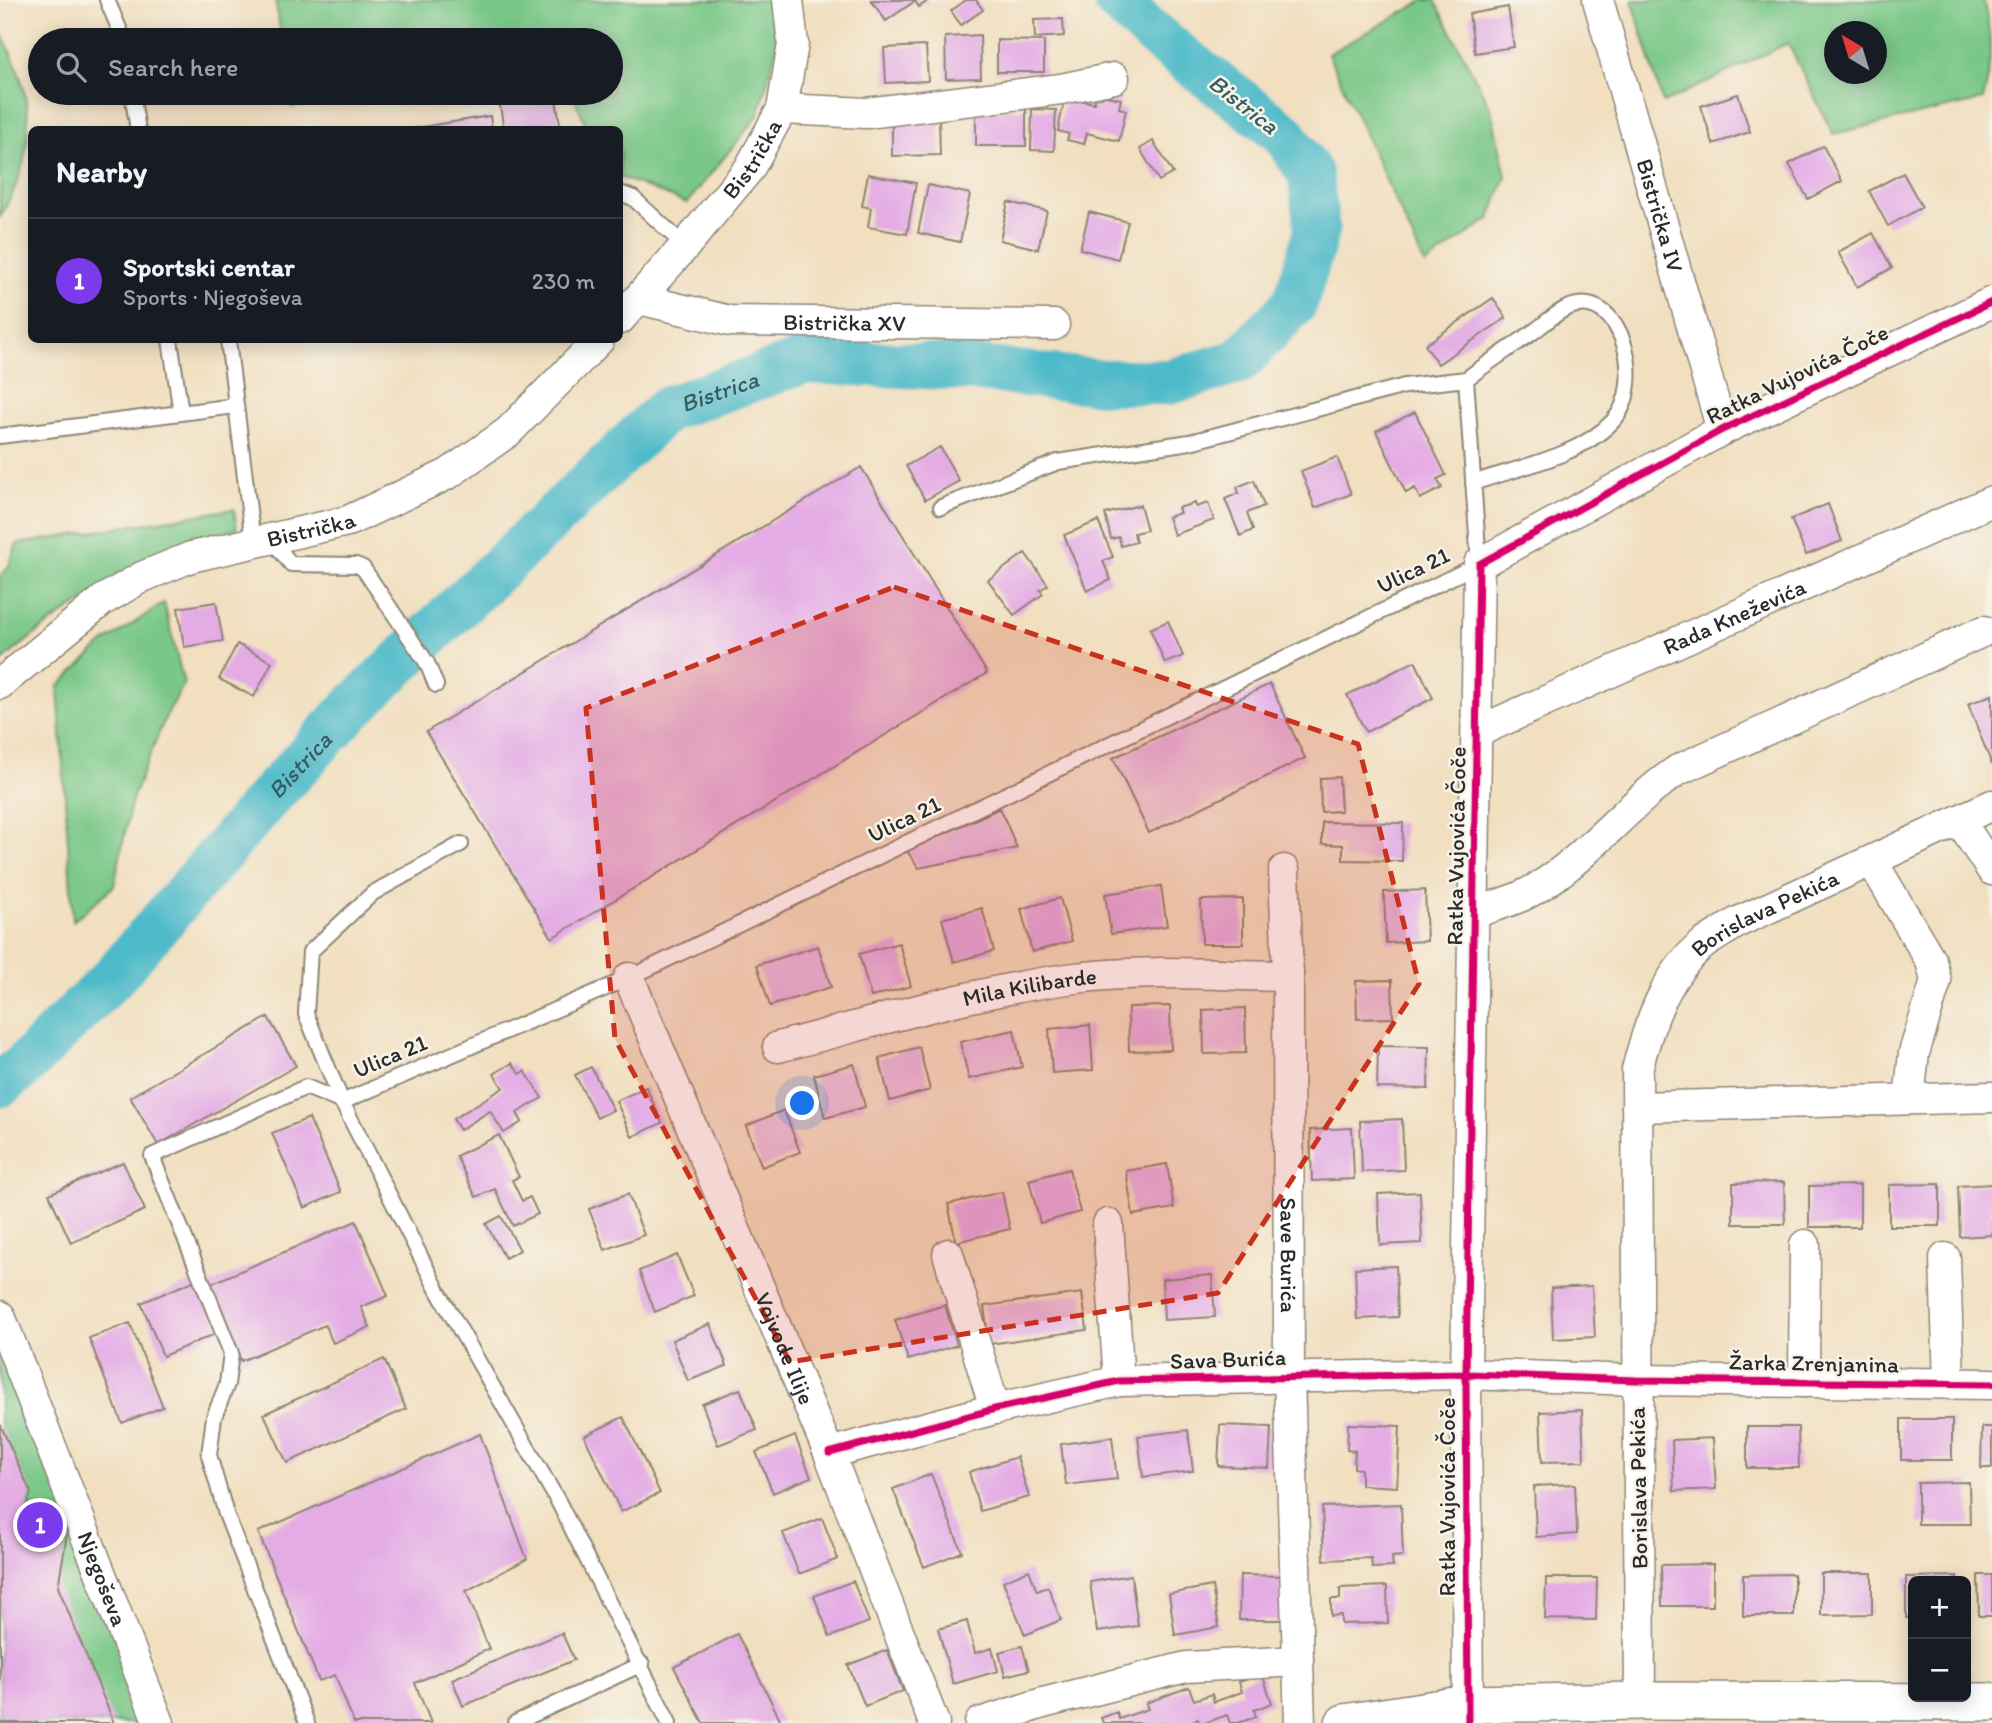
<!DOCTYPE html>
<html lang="en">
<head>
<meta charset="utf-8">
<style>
	:root { --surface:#171b24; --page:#242831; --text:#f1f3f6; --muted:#9ea1a6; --line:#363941; --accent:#7c3aed }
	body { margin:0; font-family:Itim,sans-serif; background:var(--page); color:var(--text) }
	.controls { position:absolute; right:21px; bottom:21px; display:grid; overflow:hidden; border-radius:10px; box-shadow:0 4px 18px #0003 }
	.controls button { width:63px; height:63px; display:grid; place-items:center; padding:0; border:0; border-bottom:2px solid var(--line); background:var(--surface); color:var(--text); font:35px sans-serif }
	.compass { position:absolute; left:1824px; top:21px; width:63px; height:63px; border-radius:50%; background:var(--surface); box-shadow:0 4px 18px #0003; rotate:322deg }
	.you { position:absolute; left:803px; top:1104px; width:24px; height:24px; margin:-18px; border:5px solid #fff; border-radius:50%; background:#1a73e8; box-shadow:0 0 0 10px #1a73e833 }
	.badge { display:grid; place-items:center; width:46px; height:46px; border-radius:50%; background:var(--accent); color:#fff; font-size:23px; font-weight:700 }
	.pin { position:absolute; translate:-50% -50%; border:4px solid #fff; box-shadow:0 2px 7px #0006 }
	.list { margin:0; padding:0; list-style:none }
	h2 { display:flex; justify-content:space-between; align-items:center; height:91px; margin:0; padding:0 28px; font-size:30px }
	h2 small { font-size:23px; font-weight:400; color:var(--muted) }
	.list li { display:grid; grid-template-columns:46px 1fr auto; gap:21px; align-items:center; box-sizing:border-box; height:126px; padding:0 28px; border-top:2px solid var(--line) }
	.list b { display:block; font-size:26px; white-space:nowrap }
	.list p { margin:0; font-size:23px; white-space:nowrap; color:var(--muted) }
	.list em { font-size:23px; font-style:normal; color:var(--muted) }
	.icon { flex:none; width:38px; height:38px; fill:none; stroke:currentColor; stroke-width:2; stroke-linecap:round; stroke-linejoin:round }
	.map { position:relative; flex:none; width:1992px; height:1723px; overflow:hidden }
	.search { position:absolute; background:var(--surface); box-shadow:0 4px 18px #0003; left:28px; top:28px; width:595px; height:77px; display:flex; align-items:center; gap:18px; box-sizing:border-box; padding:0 24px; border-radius:38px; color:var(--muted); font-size:26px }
	.panel { position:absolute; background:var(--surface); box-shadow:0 4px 18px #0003; left:28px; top:126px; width:595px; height:217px; border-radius:10px }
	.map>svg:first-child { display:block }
	.green { fill:#7ac888; stroke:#527a5a; stroke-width:2; fill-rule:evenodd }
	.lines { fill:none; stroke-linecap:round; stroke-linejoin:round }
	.river { stroke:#4dbac9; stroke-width:46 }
	.building { fill:#e4ace5 }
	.service-casing { stroke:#8e8576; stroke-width:18 }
	.minor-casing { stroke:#8e8576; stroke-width:33 }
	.tertiary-casing { stroke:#8e8576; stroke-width:40 }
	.service { stroke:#fff; stroke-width:14 }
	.minor { stroke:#fff; stroke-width:30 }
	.tertiary { stroke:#fff; stroke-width:37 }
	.cycleway-casing { stroke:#f7f3e8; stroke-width:11 }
	.cycleway { stroke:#d6006c; stroke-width:7 }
	.marked { fill:#c8321e; fill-opacity:0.2; stroke:#c8321e; stroke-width:5; stroke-dasharray:14 9; stroke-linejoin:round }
	.labels { text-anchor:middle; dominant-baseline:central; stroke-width:5; stroke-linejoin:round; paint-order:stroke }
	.street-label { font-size:23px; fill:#2b2b2b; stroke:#f7f3e8 }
	.water-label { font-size:24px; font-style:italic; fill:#375d62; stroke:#f7f3e8 }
</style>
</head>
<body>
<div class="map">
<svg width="1992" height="1723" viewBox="0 0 1992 1723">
	<rect width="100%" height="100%" fill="#f7f3e8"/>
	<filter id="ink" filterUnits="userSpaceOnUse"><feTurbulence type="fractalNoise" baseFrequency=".0143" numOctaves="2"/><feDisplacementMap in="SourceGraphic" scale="14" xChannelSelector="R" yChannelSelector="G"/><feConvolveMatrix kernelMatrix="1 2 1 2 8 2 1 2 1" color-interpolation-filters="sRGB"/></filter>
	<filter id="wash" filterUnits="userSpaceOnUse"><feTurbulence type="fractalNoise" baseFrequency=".00686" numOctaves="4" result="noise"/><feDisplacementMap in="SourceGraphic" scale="28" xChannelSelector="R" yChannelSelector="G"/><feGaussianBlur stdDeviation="1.57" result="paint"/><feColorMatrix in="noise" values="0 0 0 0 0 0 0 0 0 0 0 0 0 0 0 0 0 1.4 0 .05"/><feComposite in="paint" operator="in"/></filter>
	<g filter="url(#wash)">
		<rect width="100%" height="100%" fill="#f1dfc0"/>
		<path class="green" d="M275,0h499l4,42 -20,74 -71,87 -67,-26v-47l-32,-1 -16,-36h39v-53h-329z
			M1425,0h10l56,109 15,67 -16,42 -65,47 -97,-211z
			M1632,0h351c9,32 9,67 0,100l-150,34 -45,-91 -125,60zM1834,32h42v42h-42z
			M0,32c37,62 38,123 0,185z
			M290,93h72l-70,14z
			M234,509l3,20c-31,4 -51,16 -80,30 -57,29 -109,61 -157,104v-87l8,-8 9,-24z
			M164,603l20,81 -19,34 -33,81 -18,87 -41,35 -15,-234 43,-42z
			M0,1326l160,397h-160z"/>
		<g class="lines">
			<path class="river" id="s1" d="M0,1085l24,-19 90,-90 156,-180 81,-87 316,-300 137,-48 167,7 128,14h70l69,-20 57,-59 22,-73 -7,-57 -27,-40 -118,-89 -49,-44"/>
		</g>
		<g id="blocks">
			<path class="building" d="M871,0h58l-10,7 -4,-6 -29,20z
				M966,0h10l7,10 -22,15 -10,-14z
				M1508,7l6,40 -39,6 -6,-39z
				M1063,19l1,17 -29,2 -1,-18z
				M980,35l1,43 -35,1 -1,-42z
				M997,40l47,1v31h-47z
				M926,46l2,35 -42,2 -2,-35z
				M506,93h49l6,37h-57l-6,-36z
				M1096,94l25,5 -2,9 7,2 -7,31 -32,-8 -3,11 -17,-4 2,-6 -11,-3 7,-34 29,6z
				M1738,94l12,38 -37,12 -12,-38z
				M1026,109v37h-50v-36z
				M1032,109l24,1 -2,41 -23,-1z
				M490,116l2,14h-77v-2z
				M939,118l1,37 -48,1v-37z
				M1153,141l20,32 -14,8 -19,-32z
				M1823,146l19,35 -34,18 -19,-35z
				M1903,173l19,34 -34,19 -19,-35z
				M868,174l48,9 -9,51 -39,-7 3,-19 -9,-2z
				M928,185l42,9 -10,48 -42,-9z
				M1008,202l39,9 -9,38 -38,-9z
				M1089,212l39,10 -10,37 -38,-10z
				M1873,233l19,35 -35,19 -19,-35z
				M1493,298l13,20 -68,46 -13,-19z
				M1415,412l31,63 -9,4 5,9 -22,11 -5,-11 -9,5 -30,-62z
				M940,447l19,34 -34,19 -19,-34z
				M1337,457l14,37 -36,14 -14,-37z
				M861,467l126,206 -435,265 -126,-206z
				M1254,480l10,26 -17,7 6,17 -13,6 -15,-37 14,-6 -2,-6z
				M1195,503l1,4 12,-4 6,17 -40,15 -6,-18 12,-4 -2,-5z
				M1828,504l14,37 -36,14 -15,-36z
				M1140,505l7,25 -13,3 2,9 -15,4 -2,-9 -8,2 -6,-25z
				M1098,521l15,36 -10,4 8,19 -24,11 -23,-56z
				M1025,553l23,32 -8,5 3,4 -29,21 -26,-35z
				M216,602l7,39 -39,6 -6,-39z
				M1168,621l15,35 -18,7 -15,-34z
				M237,644l35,18 -18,35 -35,-18z
				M1415,661l18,37 -67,34 -19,-37z
				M1270,684l35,74 -156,75 -36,-75z
				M1992,695v70l-24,-61z
				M1339,777l2,34 -20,1 -1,-34z
				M1000,808l17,40 -98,20 -12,-17z
				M1322,822l81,1 -1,38 -59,-1v-15l-21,-1z
				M1161,886l6,40 -56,8 -6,-40z
				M1425,890l2,51 -41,2 -2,-51z
				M1060,898l12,43 -40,11 -11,-43z
				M1243,899v45h-41l-1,-44z
				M982,908l12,43 -40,11 -12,-43z
				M899,943l12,43 -40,11 -12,-43z
				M818,946l13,41 -61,19 -13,-41z
				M1392,980l1,38 -36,1 -1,-38z
				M1170,1006l1,44 -42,1 -1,-44z
				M1245,1008l1,45 -42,1 -1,-44z
				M268,1017l28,49 -138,79 -28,-48z
				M1090,1025l3,45 -41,3 -3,-44z
				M1014,1030l8,37 -53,12 -9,-37z
				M1378,1046l51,1 -1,42 -51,-1z
				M919,1047l11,43 -40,11 -11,-43z
				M512,1063l8,11 5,-3 17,27 -25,15 5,9 -18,11 -14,-22 -30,19 -7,-11 50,-31 -9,-14z
				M854,1064l11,43 -40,11 -11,-43z
				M591,1067l22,43 -16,8 -22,-43z
				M646,1087l16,36 -30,14 -16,-36z
				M784,1110l16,42 -38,15 -16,-41z
				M309,1118l32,74 -37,16 -32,-75z
				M1402,1119l2,51 -42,2 -2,-51z
				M1352,1128l2,51 -42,2 -2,-51z
				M499,1135l20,42 -7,3 10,21 8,-4 8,17 -25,12 -18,-37 -19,8 -20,-41z
				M123,1162l22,48 -74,33 -22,-49z
				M1167,1164l7,44 -41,7 -7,-44z
				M1069,1169l11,43 -40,11 -11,-43z
				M1784,1182l1,42h-52v-41z
				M1940,1184v42h-51v-41z
				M1992,1184v51l-32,2 -2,-51z
				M1860,1185v42h-51v-41z
				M1002,1192l8,37 -54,13 -8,-38z
				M1420,1192l2,51 -42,2 -2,-51z
				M628,1194l16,41 -39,15 -16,-41z
				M501,1216l19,34 -15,8 -19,-34z
				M356,1221l32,75 -27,11 9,20 -37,16 -8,-18 -84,36 -33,-76z
				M677,1255l17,41 -39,16 -16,-41z
				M1396,1266l2,51 -41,2 -2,-51z
				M1212,1275l3,42 -51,3 -2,-41z
				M198,1279l22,53 -57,24 -22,-53z
				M1592,1286l3,51 -42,2 -2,-51z
				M1082,1293l5,37 -98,14 -5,-38z
				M945,1305l12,40 -49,15 -13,-40z
				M130,1323l33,84 -41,16 -33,-85z
				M710,1324l17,42 -39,15 -16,-41z
				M384,1359l22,50 -119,54 -23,-49z
				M740,1389l17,41 -39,15 -16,-41z
				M1582,1410l2,51 -42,1 -2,-50z
				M623,1417l37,76 -39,19 -37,-76z
				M1901,1419h51v41h-51z
				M0,1424l31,69 -8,24 45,12 -10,58 56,136h-113l-1,-3z
				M1348,1424l52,2 -3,61 -36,-2v-16l-7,-1 1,-17 -8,-1z
				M1220,1425l51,2 -2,41 -51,-2z
				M1747,1427h51l1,41h-52z
				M1982,1427h10v41h-11z
				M1188,1430l5,41 -50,6 -5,-41z
				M480,1434l47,125 -61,32 23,58 -74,34 16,40h-77l-19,-48 -16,6 -61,-149z
				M795,1436l16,41 -38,16 -17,-41z
				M1112,1437l5,42 -51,6 -5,-41z
				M1713,1438l3,51 -42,2 -2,-51z
				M1017,1457l12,40 -49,14 -11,-39z
				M931,1474l31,78 -38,15 -31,-78z
				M1969,1482l1,42h-52v-41z
				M1575,1484l2,50 -41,3 -2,-51z
				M1401,1504l2,52 -11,1 1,10 -21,1 -1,-10 -47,2 -2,-53z
				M822,1518l16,41 -39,15 -16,-41z
				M1713,1564v42h-51l-1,-41z
				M1029,1570l8,21 11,-4 13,33 -36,15 -22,-54z
				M1821,1573h51v41l-51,1z
				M1794,1574v42h-51v-41z
				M1131,1575l7,51 -41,6 -7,-50z
				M1240,1575l41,1v44h-42z
				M1978,1575h14v41h-13z
				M1957,1576v5h-44v37h-7v-41z
				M1546,1578h51l-1,42 -51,-1z
				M853,1581l16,41 -39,15 -16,-41z
				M1212,1586l7,41 -44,8 -6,-41z
				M1387,1586l1,37 -47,1v-9l-10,1v-17h9v-11z
				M967,1621l8,32 17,-5 6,23 -45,13 -15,-55z
				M562,1633l12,27 -111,46 -11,-27z
				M737,1634l45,89h-79l-29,-56z
				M1022,1646l7,24 -24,6 -6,-24z
				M887,1650l16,41 -38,15 -17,-41z
				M1262,1674l10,29 -18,7 2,7 -18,6h-8l-3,-8 -22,8h-6l-1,-4 -11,4h-84l-2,-5 16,-6 2,7 29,-10 -2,-6 43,-16 5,13 18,-6 2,8 28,-10 -3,-10z"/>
		</g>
	</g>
	<g filter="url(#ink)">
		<use href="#blocks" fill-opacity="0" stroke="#8e8576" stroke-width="2"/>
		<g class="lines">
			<g class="service-casing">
				<path id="service" d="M107,0l17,40
					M132,93l6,37
					M620,193l13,5 52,48
					M170,340l11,73
					M228,340l25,202
					M1466,379c23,-17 47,-33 70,-49 9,-7 20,-17 31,-22 55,-23 80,77 46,113 -34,36 -94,46 -140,62
					M0,436l235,-30
					M271,539l20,25 65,1 7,3 64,95 9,22
					M461,844l-88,49 -63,59 -4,62 36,88 96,189 121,212 110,220
					M342,1102l287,-124 850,-414 -13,-185 -61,7 -215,56 -132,20 -117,45
					M307,1723l-81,-209 -17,-59 5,-38 13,-33 4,-31 -79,-197 154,-69 36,15
					M515,1723l127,-59"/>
			</g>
			<g class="minor-casing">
				<g id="minor">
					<path id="s2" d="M1598,0l124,430"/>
					<path d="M782,109l85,4 194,-24 53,-11"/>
					<path id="s3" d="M639,299l91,22 324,4"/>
					<path id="s4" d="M620,319l65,-73 64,-77 33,-60 11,-65 -5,-44"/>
					<path id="s5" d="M0,684l103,-84 39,-23 49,-20 157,-36 100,-47 60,-42 91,-92"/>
					<path id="s6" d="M1477,732l515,-231"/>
					<path d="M1959,820l33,50"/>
					<path d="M1873,863l58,98 5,20 -22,72 -5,46"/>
					<path id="s7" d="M1284,870l4,106 1,401 11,346"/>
					<path d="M1474,913c17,-6 35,-11 50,-18 56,-27 100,-89 154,-125l306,-139"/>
					<path id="s8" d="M629,978l200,475 105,270"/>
					<path id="s9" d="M778,1047c98,-25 196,-56 297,-69 70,-9 143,-3 213,-2"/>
					<path d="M1637,1107l355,-10"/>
					<path d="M1108,1224l11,157"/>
					<path d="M948,1254l47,155"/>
					<path d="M1945,1258l4,126"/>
					<path id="s10" d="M0,1316l159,407"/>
					<path d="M1804,1382l1,-137"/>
					<path d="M829,1453l166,-44 124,-28 347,-7 170,6 356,4"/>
					<path id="s11" d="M1640,1701l-3,-631c11,-44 28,-95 65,-125 11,-8 24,-15 36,-23l254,-117"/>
					<path d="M980,1723l63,-20 143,-36 112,-6"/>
					<path d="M1468,1723l-2,-349 13,-810 243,-134 270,-128"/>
				</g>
			</g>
			<g class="tertiary-casing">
				<path id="tertiary" d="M1344,1723l124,-19 172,-3 352,1"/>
			</g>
			<use href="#service" class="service"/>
			<use href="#minor" class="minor"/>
			<use href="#tertiary" class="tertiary"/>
			<g class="cycleway-casing">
				<path id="cycleway" d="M829,1453l166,-44 124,-28 347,-7 170,6 356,4
					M1468,1723l-2,-349 13,-810 243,-134 270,-128"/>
			</g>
			<use href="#cycleway" class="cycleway"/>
		</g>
	</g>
	<path class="marked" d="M894,587l464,157 61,240 -201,309 -428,69 -175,-323 -29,-331z"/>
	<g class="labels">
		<g class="street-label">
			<text stroke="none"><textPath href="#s4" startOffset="208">Bistrička</textPath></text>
			<text stroke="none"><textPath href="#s2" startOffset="224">Bistrička IV</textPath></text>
			<text stroke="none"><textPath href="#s3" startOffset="208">Bistrička XV</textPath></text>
			<text transform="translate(1797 374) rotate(-26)">Ratka Vujovića Čoče</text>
			<text stroke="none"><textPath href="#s5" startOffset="354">Bistrička</textPath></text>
			<text transform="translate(1413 570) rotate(-26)">Ulica 21</text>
			<text stroke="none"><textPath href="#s6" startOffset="282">Rada Kneževića</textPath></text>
			<text transform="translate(904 819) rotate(-26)">Ulica 21</text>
			<text transform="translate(1456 846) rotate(-89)">Ratka Vujovića Čoče</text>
			<text stroke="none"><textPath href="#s11" startOffset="845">Borislava Pekića</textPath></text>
			<text stroke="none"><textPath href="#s9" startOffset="259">Mila Kilibarde</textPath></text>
			<text transform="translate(390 1056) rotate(-23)">Ulica 21</text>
			<text stroke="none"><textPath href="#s7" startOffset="385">Save Burića</textPath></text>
			<text stroke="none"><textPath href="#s8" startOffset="402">Vojvode Ilije</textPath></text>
			<text transform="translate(1228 1359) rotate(-2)">Sava Burića</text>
			<text transform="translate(1814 1363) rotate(1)">Žarka Zrenjanina</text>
			<text transform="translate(1638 1488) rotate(-91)">Borislava Pekića</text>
			<text transform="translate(1447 1497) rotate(-90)">Ratka Vujovića Čoče</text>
			<text stroke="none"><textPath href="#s10" startOffset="282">Njegoševa</textPath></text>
		</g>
		<g class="water-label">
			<text transform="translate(1244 104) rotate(38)">Bistrica</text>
			<text stroke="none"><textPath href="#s1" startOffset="1006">Bistrica</textPath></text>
			<text stroke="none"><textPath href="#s1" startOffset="439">Bistrica</textPath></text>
		</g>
	</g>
</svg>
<div class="controls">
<button>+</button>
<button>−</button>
</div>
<svg class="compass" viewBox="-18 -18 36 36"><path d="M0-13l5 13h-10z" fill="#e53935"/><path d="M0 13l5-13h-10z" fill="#9ea1a6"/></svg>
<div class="you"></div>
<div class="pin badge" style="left:40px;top:1525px">1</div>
<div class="search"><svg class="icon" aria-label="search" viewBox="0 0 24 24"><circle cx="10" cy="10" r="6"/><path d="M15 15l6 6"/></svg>Search here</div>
<section class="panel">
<h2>Nearby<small></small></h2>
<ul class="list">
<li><span class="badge">1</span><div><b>Sportski centar</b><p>Sports · Njegoševa</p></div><em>230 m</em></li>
</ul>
</section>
</div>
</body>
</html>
